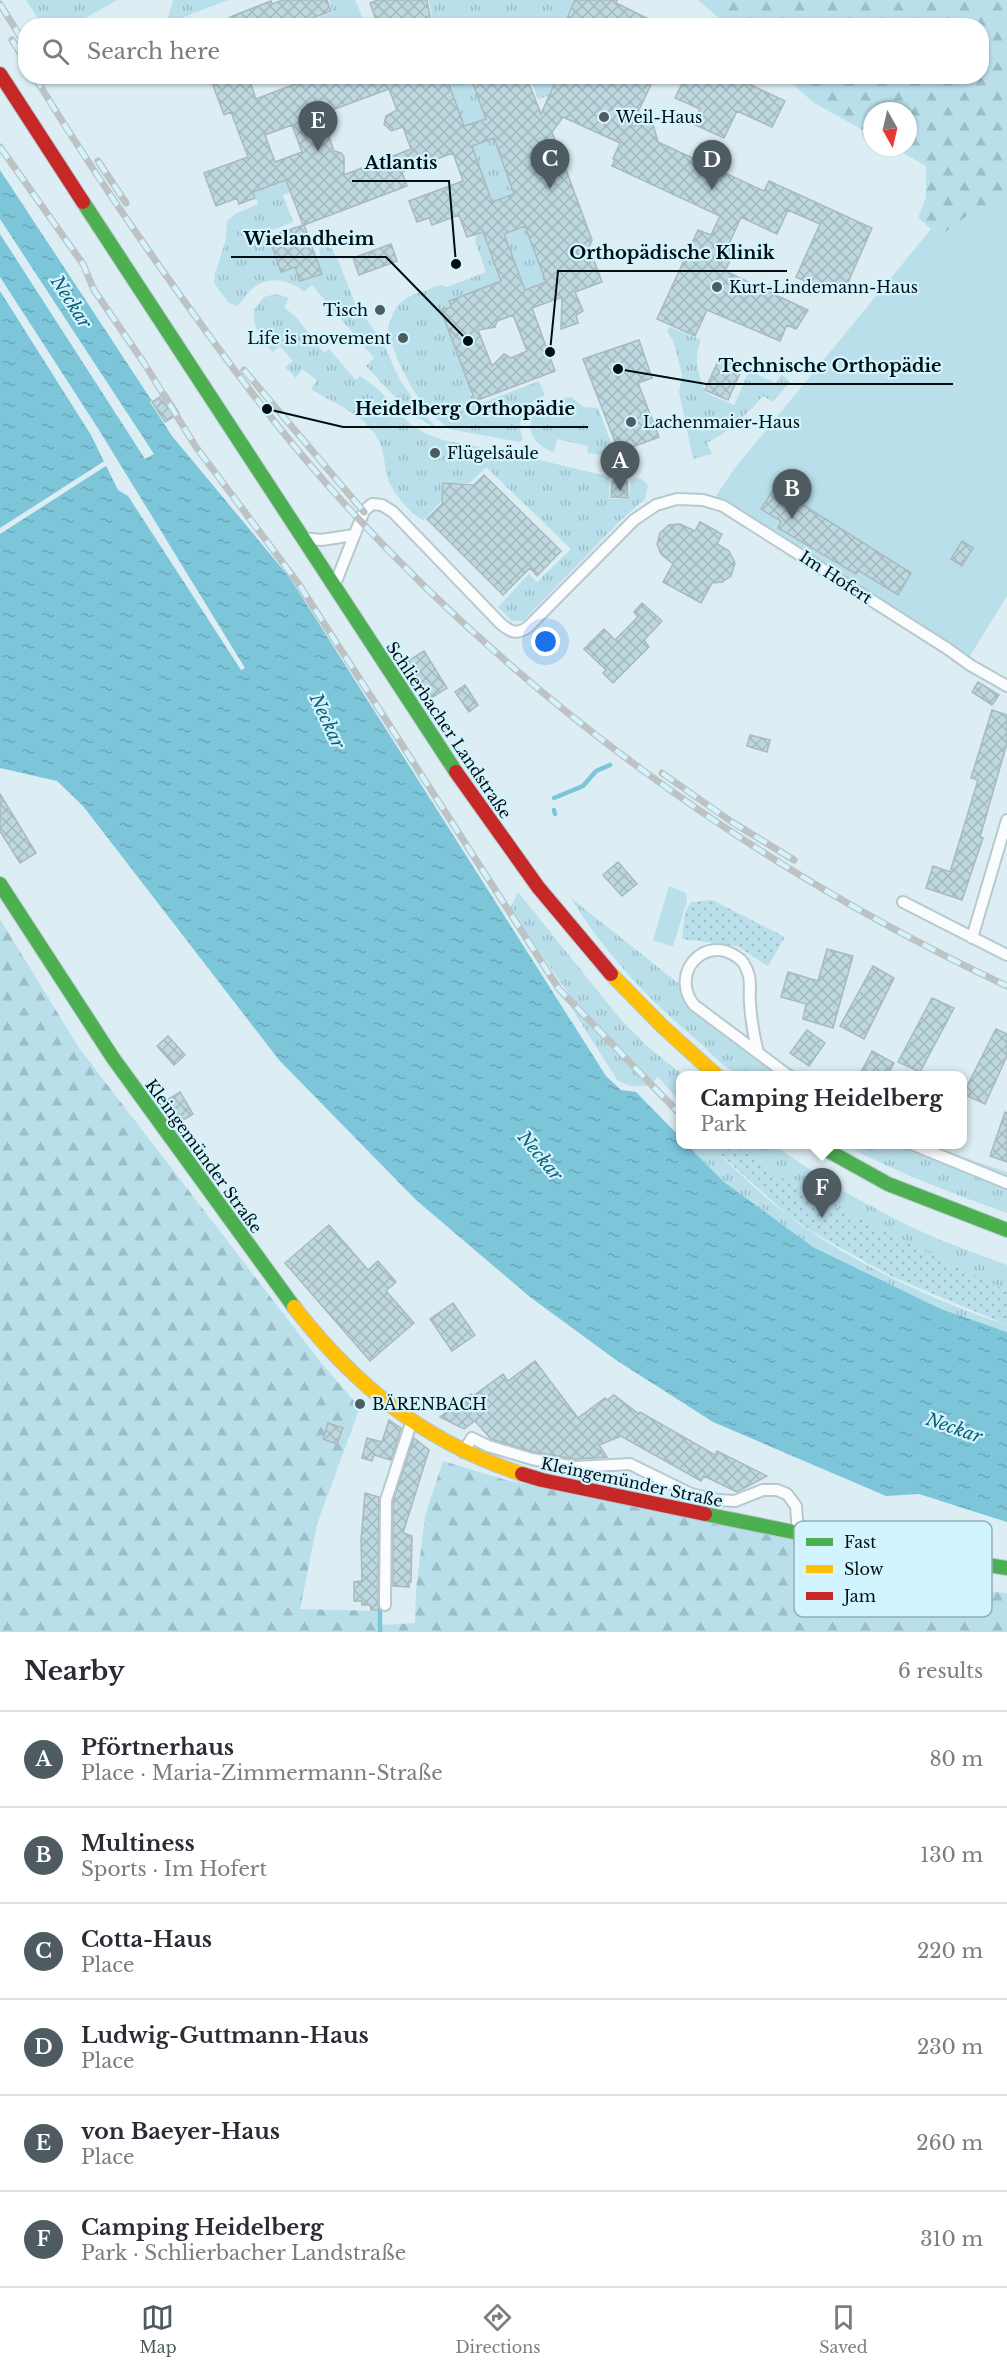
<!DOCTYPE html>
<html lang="en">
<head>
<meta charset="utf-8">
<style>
	:root { --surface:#fff; --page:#f7f7f7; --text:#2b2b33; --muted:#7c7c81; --line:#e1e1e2; --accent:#4e5c61 }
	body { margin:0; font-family:"Libre Baskerville",serif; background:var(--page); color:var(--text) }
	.compass { position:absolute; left:863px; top:102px; width:54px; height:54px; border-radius:50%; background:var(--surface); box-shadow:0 2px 4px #0004; rotate:172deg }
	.you { position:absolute; left:546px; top:642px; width:21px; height:21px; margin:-15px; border:4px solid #fff; border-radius:50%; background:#1a73e8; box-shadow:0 0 0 9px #1a73e833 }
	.badge { display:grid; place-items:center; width:39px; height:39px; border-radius:50%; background:var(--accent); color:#fff; font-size:20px; font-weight:700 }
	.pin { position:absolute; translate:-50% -50px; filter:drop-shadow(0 2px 3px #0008) }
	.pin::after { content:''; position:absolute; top:32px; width:21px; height:18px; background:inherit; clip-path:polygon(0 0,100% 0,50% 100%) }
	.popup { position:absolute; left:676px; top:1071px; width:291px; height:78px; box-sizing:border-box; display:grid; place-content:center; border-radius:12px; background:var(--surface); filter:drop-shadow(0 2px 4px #0005); font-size:20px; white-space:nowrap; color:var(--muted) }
	.popup b { font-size:22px; color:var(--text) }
	.popup::after { content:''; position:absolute; left:50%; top:100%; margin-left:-12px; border:12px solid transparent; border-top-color:var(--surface) }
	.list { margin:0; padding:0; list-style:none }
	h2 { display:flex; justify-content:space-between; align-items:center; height:78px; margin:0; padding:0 24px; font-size:26px }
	h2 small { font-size:20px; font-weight:400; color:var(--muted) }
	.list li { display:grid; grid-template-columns:39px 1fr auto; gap:18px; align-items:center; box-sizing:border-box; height:96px; padding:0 24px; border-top:2px solid var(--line) }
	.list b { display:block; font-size:22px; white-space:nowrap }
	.list p { margin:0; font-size:20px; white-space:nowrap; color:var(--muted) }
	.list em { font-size:20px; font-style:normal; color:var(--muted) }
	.icon { flex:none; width:33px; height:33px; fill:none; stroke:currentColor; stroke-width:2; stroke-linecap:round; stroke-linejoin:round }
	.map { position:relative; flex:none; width:1007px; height:1632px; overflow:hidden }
	.search { position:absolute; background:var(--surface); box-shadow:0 2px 4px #0004; left:18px; right:18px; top:18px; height:66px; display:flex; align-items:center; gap:15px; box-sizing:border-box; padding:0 21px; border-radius:24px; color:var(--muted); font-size:22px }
	.sheet { height:654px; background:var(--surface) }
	nav { display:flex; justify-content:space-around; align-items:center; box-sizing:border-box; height:84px; border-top:2px solid var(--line); background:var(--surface); font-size:16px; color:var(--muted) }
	nav a { display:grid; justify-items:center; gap:3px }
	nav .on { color:var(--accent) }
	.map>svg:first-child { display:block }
	.grass { fill:url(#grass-tufts) }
	.forest { fill:url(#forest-firs) }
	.park { fill:url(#park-dots) }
	.pitch { fill:#b9dfea }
	.water { fill:url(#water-ripples) }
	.pier { fill:#dceef4 }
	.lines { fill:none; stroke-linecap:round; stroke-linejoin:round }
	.stream { stroke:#7dc5d9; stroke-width:4.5 }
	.building { fill:url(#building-cross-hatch); stroke:#a9b9be; stroke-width:1.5; fill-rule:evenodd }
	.street-casing { stroke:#b8c9ce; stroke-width:14 }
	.fast-casing { stroke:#b8c9ce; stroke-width:16 }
	.slow-casing { stroke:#b8c9ce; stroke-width:16 }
	.jam-casing { stroke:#b8c9ce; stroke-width:16 }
	.street { stroke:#fafcfd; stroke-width:10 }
	.fast { stroke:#4caf50; stroke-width:14 }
	.slow { stroke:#ffc107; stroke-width:14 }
	.jam { stroke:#c62828; stroke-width:14 }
	.rail-casing { stroke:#bdc3c4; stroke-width:7 }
	.rail { stroke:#d1f4ff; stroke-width:4.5; stroke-dasharray:14; stroke-linecap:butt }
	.poi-dot { fill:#4e5c61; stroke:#d1f4ff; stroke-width:2 }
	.labels { text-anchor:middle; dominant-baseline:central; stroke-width:4.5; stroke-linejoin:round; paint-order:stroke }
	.poi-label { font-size:16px; fill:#010e12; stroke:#d1f4ff; text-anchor:start }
	.street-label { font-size:16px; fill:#010e12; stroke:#d1f4ff }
	.water-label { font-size:18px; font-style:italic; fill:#116072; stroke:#d1f4ff }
	.key { fill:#d1f4ff; stroke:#93afb8; stroke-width:1.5 }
	.key-label { font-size:16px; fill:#010e12 }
	.leader { fill:none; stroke:#010e12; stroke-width:2 }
	.callout-dot { fill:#010e12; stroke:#d1f4ff; stroke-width:2 }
	.callout-label { font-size:18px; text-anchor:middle; font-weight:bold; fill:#010e12; stroke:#d1f4ff; stroke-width:4.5; stroke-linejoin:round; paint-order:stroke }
</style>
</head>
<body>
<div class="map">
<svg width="1007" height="1632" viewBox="0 0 1007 1632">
	<defs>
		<pattern id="grass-tufts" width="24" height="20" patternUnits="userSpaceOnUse" patternTransform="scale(1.5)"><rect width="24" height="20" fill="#b9dfea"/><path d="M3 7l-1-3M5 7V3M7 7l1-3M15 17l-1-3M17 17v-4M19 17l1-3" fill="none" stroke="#9dbec8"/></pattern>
		<pattern id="forest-firs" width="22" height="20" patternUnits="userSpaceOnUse" patternTransform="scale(1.5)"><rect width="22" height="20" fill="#b9dfea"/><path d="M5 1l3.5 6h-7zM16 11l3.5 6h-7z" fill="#9dbec8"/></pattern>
		<pattern id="park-dots" width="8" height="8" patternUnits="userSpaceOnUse" patternTransform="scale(1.5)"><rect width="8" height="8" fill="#b9dfea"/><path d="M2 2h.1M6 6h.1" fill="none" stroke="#9dbec8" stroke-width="1.8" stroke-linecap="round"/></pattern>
		<pattern id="water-ripples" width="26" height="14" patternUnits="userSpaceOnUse" patternTransform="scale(1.5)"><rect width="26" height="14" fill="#7dc5d9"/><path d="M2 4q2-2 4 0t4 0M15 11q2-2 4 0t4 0" fill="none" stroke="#6aa8b9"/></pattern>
		<pattern id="building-cross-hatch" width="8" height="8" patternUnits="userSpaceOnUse" patternTransform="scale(1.5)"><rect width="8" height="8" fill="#bed8e0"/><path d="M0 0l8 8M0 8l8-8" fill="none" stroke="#a2b8bf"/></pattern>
	</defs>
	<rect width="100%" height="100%" fill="#dceef4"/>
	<path class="grass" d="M26,0h91l-44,25h-31z
		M173,0h55l-62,24z
		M329,0h26l11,25h-69l36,-13z
		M429,0h145l-12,25h-48l-2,-3 -10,3 -61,1 1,-4 -9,-2z
		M446,77h24l16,42 -22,7z
		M530,77h27l-9,19 -10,3z
		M467,134l19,7 8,-3 20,56 -22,8z
		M304,174l7,11 -28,10 10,27 -26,10 14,40 14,-5 5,14 21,-7 -4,-15 3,-2 -1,-12 3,-3 10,7 6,11 18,46 25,33 19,41 22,32 13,14 -1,2 -26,-17 -42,-45 8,-8 -62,-73 -8,7c-15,-13 -37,-17 -52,-3 -6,5 -9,13 -16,17l-8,-4 -14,-19 1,-10 10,-30 2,-22 8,-7 23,-10 -4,-12z
		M525,226l21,56 -21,7 -21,-55z
		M483,233l20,54 -12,-2 -42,16 2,5 -9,4 29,81 -1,1 1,4 2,-1 4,10 62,-24 6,14c-20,9 -30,23 -22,45l-4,2 -70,-13c-31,-23 -51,-61 -61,-98 4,-24 14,-34 36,-40 9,-2 14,-9 23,-4l39,-15 -11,-31 1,-6z
		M276,294l13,4 -5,9 13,11 27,35 5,-4 27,31 4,-4 18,13 33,36 16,9 16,6 76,15 91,22 -1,22h20l2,-18 4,-3h6l7,7 -3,14 -22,19 -100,103h-11l-14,-14 31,-33 8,8 34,-33 -85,-82 -16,16h-28v17l-18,20c-10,-1 -33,-30 -36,-41 -4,-12 -3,-24 -8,-36 -13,-29 -45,-38 -69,-54l6,-9 -15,-11 -6,9 -11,-11 8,-6 -13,-15 -8,6c-10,-13 -20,-24 -18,-42l10,-13z
		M670,327l31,13c-8,18 -3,35 5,53l28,12 15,-34 27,12 5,-9 9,8 -17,20 -10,-6c-17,19 -33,35 -56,47l5,11 -19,5 -14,-67 3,-17 -8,-32 -7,-12z
		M571,397l13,10 14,1 19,50 -30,-5 1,-7 -31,-7 -3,13c-19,-6 -31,-22 -19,-41l4,4 22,-10 -2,-6z
		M518,892l104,129 25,25 36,29 -2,1v27l-23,-26 -5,5 -82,-85 -61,-88z
		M571,898l200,159 32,18c-13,0 -56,4 -65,-1 -14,-6 -27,-21 -39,-32 -50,-42 -94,-88 -128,-144z
		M567,1001l83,85h-19l-13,-5z
		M687,1145h23c25,24 51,50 79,71 56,43 150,88 218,109v7l-66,-23 -128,-62 -89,-65z
		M735,1145h39l61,42 68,36 35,16 69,26v26l-196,-96 -35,-21z
		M845,1145h87l16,7 59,20v41c-56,-20 -109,-40 -162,-68z"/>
	<path class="forest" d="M698,0h309v201l-30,8 -37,27 -22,-18 8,-21v-31l-33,-19h15v-36h-36v24l-58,-32 -29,-26 197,-1v-50l-255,-1z
		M0,919l79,129 240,312 36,42 4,8 -42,114 -17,85 81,2 1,14 33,-2 1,-33 9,-74 18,-55 66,20 274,42 89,57 135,13v39h-1007z"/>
	<path class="park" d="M712,900l73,37 -17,29 -31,-20 -55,-7 3,-27 6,-10z
		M710,1145h25l41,29 35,21 196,96v34l-116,-49 -75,-42 -27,-18z"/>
	<path class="pitch" d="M1007,201v395l-37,60 -254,-160 18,-27 197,-240 9,7 37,-27z
		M669,886l17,7 1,8 -14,46 -20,-7z"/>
	<path class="water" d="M0,170l150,228 2,2 -2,2 22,34 118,142 316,498 15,14 15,2 45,46v6l6,1 37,37 89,65 128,62 66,23v190l-88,-28 -33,2 -173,-74 -97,-62 -86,-63 -114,-97 -137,-140 -196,-254 -26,-25 -57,-13v-477l91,144 27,55 10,6 113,174 4,-2 -146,-238 -99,-153v-43l145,225 9,-5 -154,-235z"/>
	<path class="pier" d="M106,460l3,4 -109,70v-6z"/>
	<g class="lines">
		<path class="stream" d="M554,798l29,-12 13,-15 14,-6
			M554,810l1,4
			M380,1632v-22"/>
	</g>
	<path class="building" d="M283,0h44l4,11 -40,15h-58l-3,-9 41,-16 1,3z
		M378,0h49l5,26h-54l-8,-23z
		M575,0h42l-1,3 47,23h-100z
		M222,76h26l8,23 60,-23h130l18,50 22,-7 -16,-43h56l15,38 17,-38h97l-24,51 21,-6 6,21 106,49 5,-10 103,47 -26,59 -9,-4 -5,10 -36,-16 24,-53 -32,-14 -11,24 -36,-17 -12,27 7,3 -11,24 83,39 -12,19 -9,-4 -7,16 -73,-31 -12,26 -38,-17 41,-89 13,5 9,-19 -108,-50 3,-6 -2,-1 7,-16 -57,-26 -11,15 40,108 -3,7 13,35 -27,10 8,19 -7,4 2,8 -17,6 1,-32 -30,11 23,63 -80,30 -34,-91 10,-3 -2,-6 52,-20 -18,-49 -16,5 -8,-22 -27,10 -3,-7 -12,4 -8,-21 54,-20 -10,-28 -51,19 5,14 -103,39 18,49 -22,7 -5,-14 -14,5 -12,-35 34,-12 -17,-45 -33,12 2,6 -16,6 -2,-6 -21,8 -12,-33 44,-16 -17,-45 -7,3 -13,-35zM389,89l8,21 -11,6 -2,8 7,7 12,-4 8,22 -67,26v-18l-3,-4 -7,-2 -5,-14 4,-9 -12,-14zM292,125l10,27 -27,10 -10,-27zM494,138l20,56 -22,8 -20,-56zM525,226l21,56 -21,8 -21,-56zM513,315l14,36 -16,7 -7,-4 -12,12 -14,-36 17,-3 2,-6z
		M686,76h46l53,25 -13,26 -35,-16 -13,27 -31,-14 7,-15 -25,-11z
		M391,244l6,17 -38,14 -6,-17z
		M639,340l13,38 -14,5 21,54 -40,15 -36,-93z
		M719,359l23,10 -14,31 -23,-10z
		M166,393l13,20 -14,9 -13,-20z
		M484,475l77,76 -24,25 -7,-8 -27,27 -76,-76 15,-15 1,-21 31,2z
		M619,477l8,5 1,16 -17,-1 1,-15z
		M781,481l21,13 -5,7 114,72 -13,22 -40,-25 -2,4 -78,-46 3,-7 -20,-12 12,-19 3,1z
		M700,522l22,12 -5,10 12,7 6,12 -4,13 -9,6 -10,1 -11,20 -38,-21 10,-18 -12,-10 -4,-10 3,-11 9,-8 11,-1 15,7z
		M962,541l11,7 -11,18 -11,-7z
		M642,603l20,18 -18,19 5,7 -36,36 -10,-10 3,-3 -22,-21 20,-20 11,11 23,-23 -4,-5z
		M424,651l23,37 -16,10 -23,-37z
		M978,682l21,13 -7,10 -20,-13z
		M465,685l13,20 -9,7 -14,-20z
		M992,710l15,5v28l-27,94 3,1 -21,62 -36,-12 7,-22 17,6 28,-92 -7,-2z
		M750,735l20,5 -3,12 -20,-6z
		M0,794l36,59 -16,10 -20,-32z
		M618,862l19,22 -15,12 -19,-21z
		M827,949l26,7 -20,72 -30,-9 3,-15 -25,-7 7,-25 30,9z
		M873,966l21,12 -30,61 -24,-13z
		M932,998l22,10 -34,64 -22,-10z
		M996,1029l11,5v22l-22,48 -22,-10z
		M807,1030l18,13 -16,23 -19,-13z
		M168,1036l17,19 -11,10 -17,-19z
		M872,1051l22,12 -7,13h-28z
		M180,1092l13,22 -16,10 -13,-22z
		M1005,1112l2,1v49l-17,-6z
		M329,1225l39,45 10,-9 18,21 -10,9 28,32 -44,38 -85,-98z
		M453,1303l22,32 -23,16 -22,-32z
		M535,1361l43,57 27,-20 2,2 7,-5 25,19 1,-2 75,43 2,-4 50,25 -30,16 -33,-16 -3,5 -80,-45 -22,9 8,12 -32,2 -41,-7 -43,-13 -16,-18 -11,8 -24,-12 31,-23 2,2 30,-22 5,7z
		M389,1420l12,8 -10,32 -17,-5 -2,6 -10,-3 5,-20 15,4z
		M328,1423l15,5 -6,16 -14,-5z
		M414,1438l15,12 -26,83 9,3 -1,46 -2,-1v6l-16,-1v-85z
		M365,1493l14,4 -1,108 1,5h-8l-1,-5h-8v-4h-8v-19l8,-1 -1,-41z"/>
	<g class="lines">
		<g class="street-casing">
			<path id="street" d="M302,538l19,2 33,-5
				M332,584l5,-5 27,-68 8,-7 10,1 11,7 108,112c10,8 15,11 27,3l106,-107 22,-15 21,-6 26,1 20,6 225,143 22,16 37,21
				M903,902l104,53
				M972,938l35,-118
				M758,1053c-4,-16 -7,-33 -8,-50 -1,-8 1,-18 -1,-27 -2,-7 -6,-16 -12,-19 -32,-23 -68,16 -43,48l95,71
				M912,1144l95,39
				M463,1452l9,-14 16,8 44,13 43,8 55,-3 61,30 27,6 17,1 28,-11h14l10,4 9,12 2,28
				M385,1605l1,-105 25,-77"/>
		</g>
		<g class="fast-casing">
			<path id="fast" d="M83,202l373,570
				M0,884l113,174 181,249
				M816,1144l72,40 119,46
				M705,1514l123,25 179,29"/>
		</g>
		<g class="slow-casing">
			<path id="slow" d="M611,974l51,52 55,50
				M294,1307c62,80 131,135 228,167"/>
		</g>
		<g class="jam-casing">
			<path id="jam" d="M0,74l83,128
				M456,772l82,115 73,87
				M522,1474l20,6 163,34"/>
		</g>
		<use href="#street" class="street"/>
		<use href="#fast" class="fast"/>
		<use href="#slow" class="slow"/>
		<use href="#jam" class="jam"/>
		<g class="rail-casing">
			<path id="rail" d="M0,4l26,42
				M12,40l14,22
				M34,76c43,70 88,138 136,205 51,72 103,143 162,209 187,209 422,377 675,496
				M0,147l83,117 11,26 50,73 52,84 102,136 261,406 118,122
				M98,161l28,42
				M244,370l120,142
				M662,773l70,49 62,38"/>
		</g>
		<use href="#rail" class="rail"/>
	</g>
	<g class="poi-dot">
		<circle cx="604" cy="117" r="6"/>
		<circle cx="717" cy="287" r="6"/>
		<circle cx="380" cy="310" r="6"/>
		<circle cx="403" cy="338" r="6"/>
		<circle cx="631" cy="422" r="6"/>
		<circle cx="435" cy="453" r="6"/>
		<circle cx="360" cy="1404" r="6"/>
	</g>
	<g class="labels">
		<g class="poi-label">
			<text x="616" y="117">Weil-Haus</text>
			<text x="729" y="287">Kurt-Lindemann-Haus</text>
			<text x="368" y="310" text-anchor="end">Tisch</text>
			<text x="391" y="338" text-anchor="end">Life is movement</text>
			<text x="643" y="422">Lachenmaier-Haus</text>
			<text x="447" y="453">Flügelsäule</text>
			<text x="372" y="1404">BÄRENBACH</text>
		</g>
		<g class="street-label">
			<text transform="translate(836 577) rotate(33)">Im Hofert</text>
			<text transform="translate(449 730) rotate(56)">Schlierbacher Landstraße</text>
			<text transform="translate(204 1156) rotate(54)">Kleingemünder Straße</text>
			<text transform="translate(632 1482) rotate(12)">Kleingemünder Straße</text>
		</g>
		<g class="water-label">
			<text transform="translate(71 302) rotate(57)">Neckar</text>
			<text transform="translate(327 721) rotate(65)">Neckar</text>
			<text transform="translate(540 1156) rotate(50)">Neckar</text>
			<text transform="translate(954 1428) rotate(19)">Neckar</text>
		</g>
	</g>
	<rect x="794" y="1521" width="198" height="96" rx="9" class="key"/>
	<rect x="806" y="1538" width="27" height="8" fill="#4caf50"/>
	<rect x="806" y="1565" width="27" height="8" fill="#ffc107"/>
	<rect x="806" y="1592" width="27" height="8" fill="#c62828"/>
	<g class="key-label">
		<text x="844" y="1548">Fast</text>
		<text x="844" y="1575">Slow</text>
		<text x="844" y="1602">Jam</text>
	</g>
	<path class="leader" d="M456 264L449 181H352M468 341L386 257H231M550 352L558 271H787M618 369L706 384H953M267 409L343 427H588"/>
	<g class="callout-dot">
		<circle cx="456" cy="264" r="6"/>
		<circle cx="468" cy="341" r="6"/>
		<circle cx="550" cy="352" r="6"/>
		<circle cx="618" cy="369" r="6"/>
		<circle cx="267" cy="409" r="6"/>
	</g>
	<g class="callout-label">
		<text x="401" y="169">Atlantis</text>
		<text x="309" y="245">Wielandheim</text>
		<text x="672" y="259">Orthopädische Klinik</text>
		<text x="830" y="372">Technische Orthopädie</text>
		<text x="465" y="415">Heidelberg Orthopädie</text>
	</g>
</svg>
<svg class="compass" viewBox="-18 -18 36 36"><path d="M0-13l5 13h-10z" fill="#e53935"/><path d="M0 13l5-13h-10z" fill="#7c7c81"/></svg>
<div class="you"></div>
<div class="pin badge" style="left:620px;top:491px">A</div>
<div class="pin badge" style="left:792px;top:519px">B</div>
<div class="pin badge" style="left:550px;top:189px">C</div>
<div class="pin badge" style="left:712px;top:190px">D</div>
<div class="pin badge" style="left:318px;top:151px">E</div>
<div class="pin badge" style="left:822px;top:1218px">F</div>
<div class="popup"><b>Camping Heidelberg</b>Park</div>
<div class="search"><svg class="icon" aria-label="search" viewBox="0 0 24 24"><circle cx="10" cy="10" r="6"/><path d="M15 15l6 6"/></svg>Search here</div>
</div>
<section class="sheet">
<h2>Nearby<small>6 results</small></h2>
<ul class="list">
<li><span class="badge">A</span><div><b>Pförtnerhaus</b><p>Place · Maria-Zimmermann-Straße</p></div><em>80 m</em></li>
<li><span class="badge">B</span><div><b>Multiness</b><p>Sports · Im Hofert</p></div><em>130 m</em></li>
<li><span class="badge">C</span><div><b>Cotta-Haus</b><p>Place</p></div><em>220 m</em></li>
<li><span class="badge">D</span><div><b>Ludwig-Guttmann-Haus</b><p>Place</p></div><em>230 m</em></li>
<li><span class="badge">E</span><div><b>von Baeyer-Haus</b><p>Place</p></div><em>260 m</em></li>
<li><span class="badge">F</span><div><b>Camping Heidelberg</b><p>Park · Schlierbacher Landstraße</p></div><em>310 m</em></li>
</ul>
</section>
<nav>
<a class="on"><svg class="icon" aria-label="map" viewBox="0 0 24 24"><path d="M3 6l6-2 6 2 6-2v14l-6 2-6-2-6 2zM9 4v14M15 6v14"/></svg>Map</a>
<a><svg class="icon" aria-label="directions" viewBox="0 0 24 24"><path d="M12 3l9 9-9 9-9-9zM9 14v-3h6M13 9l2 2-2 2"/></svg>Directions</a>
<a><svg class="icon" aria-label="saved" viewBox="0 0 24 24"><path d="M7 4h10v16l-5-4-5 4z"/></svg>Saved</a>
</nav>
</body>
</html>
